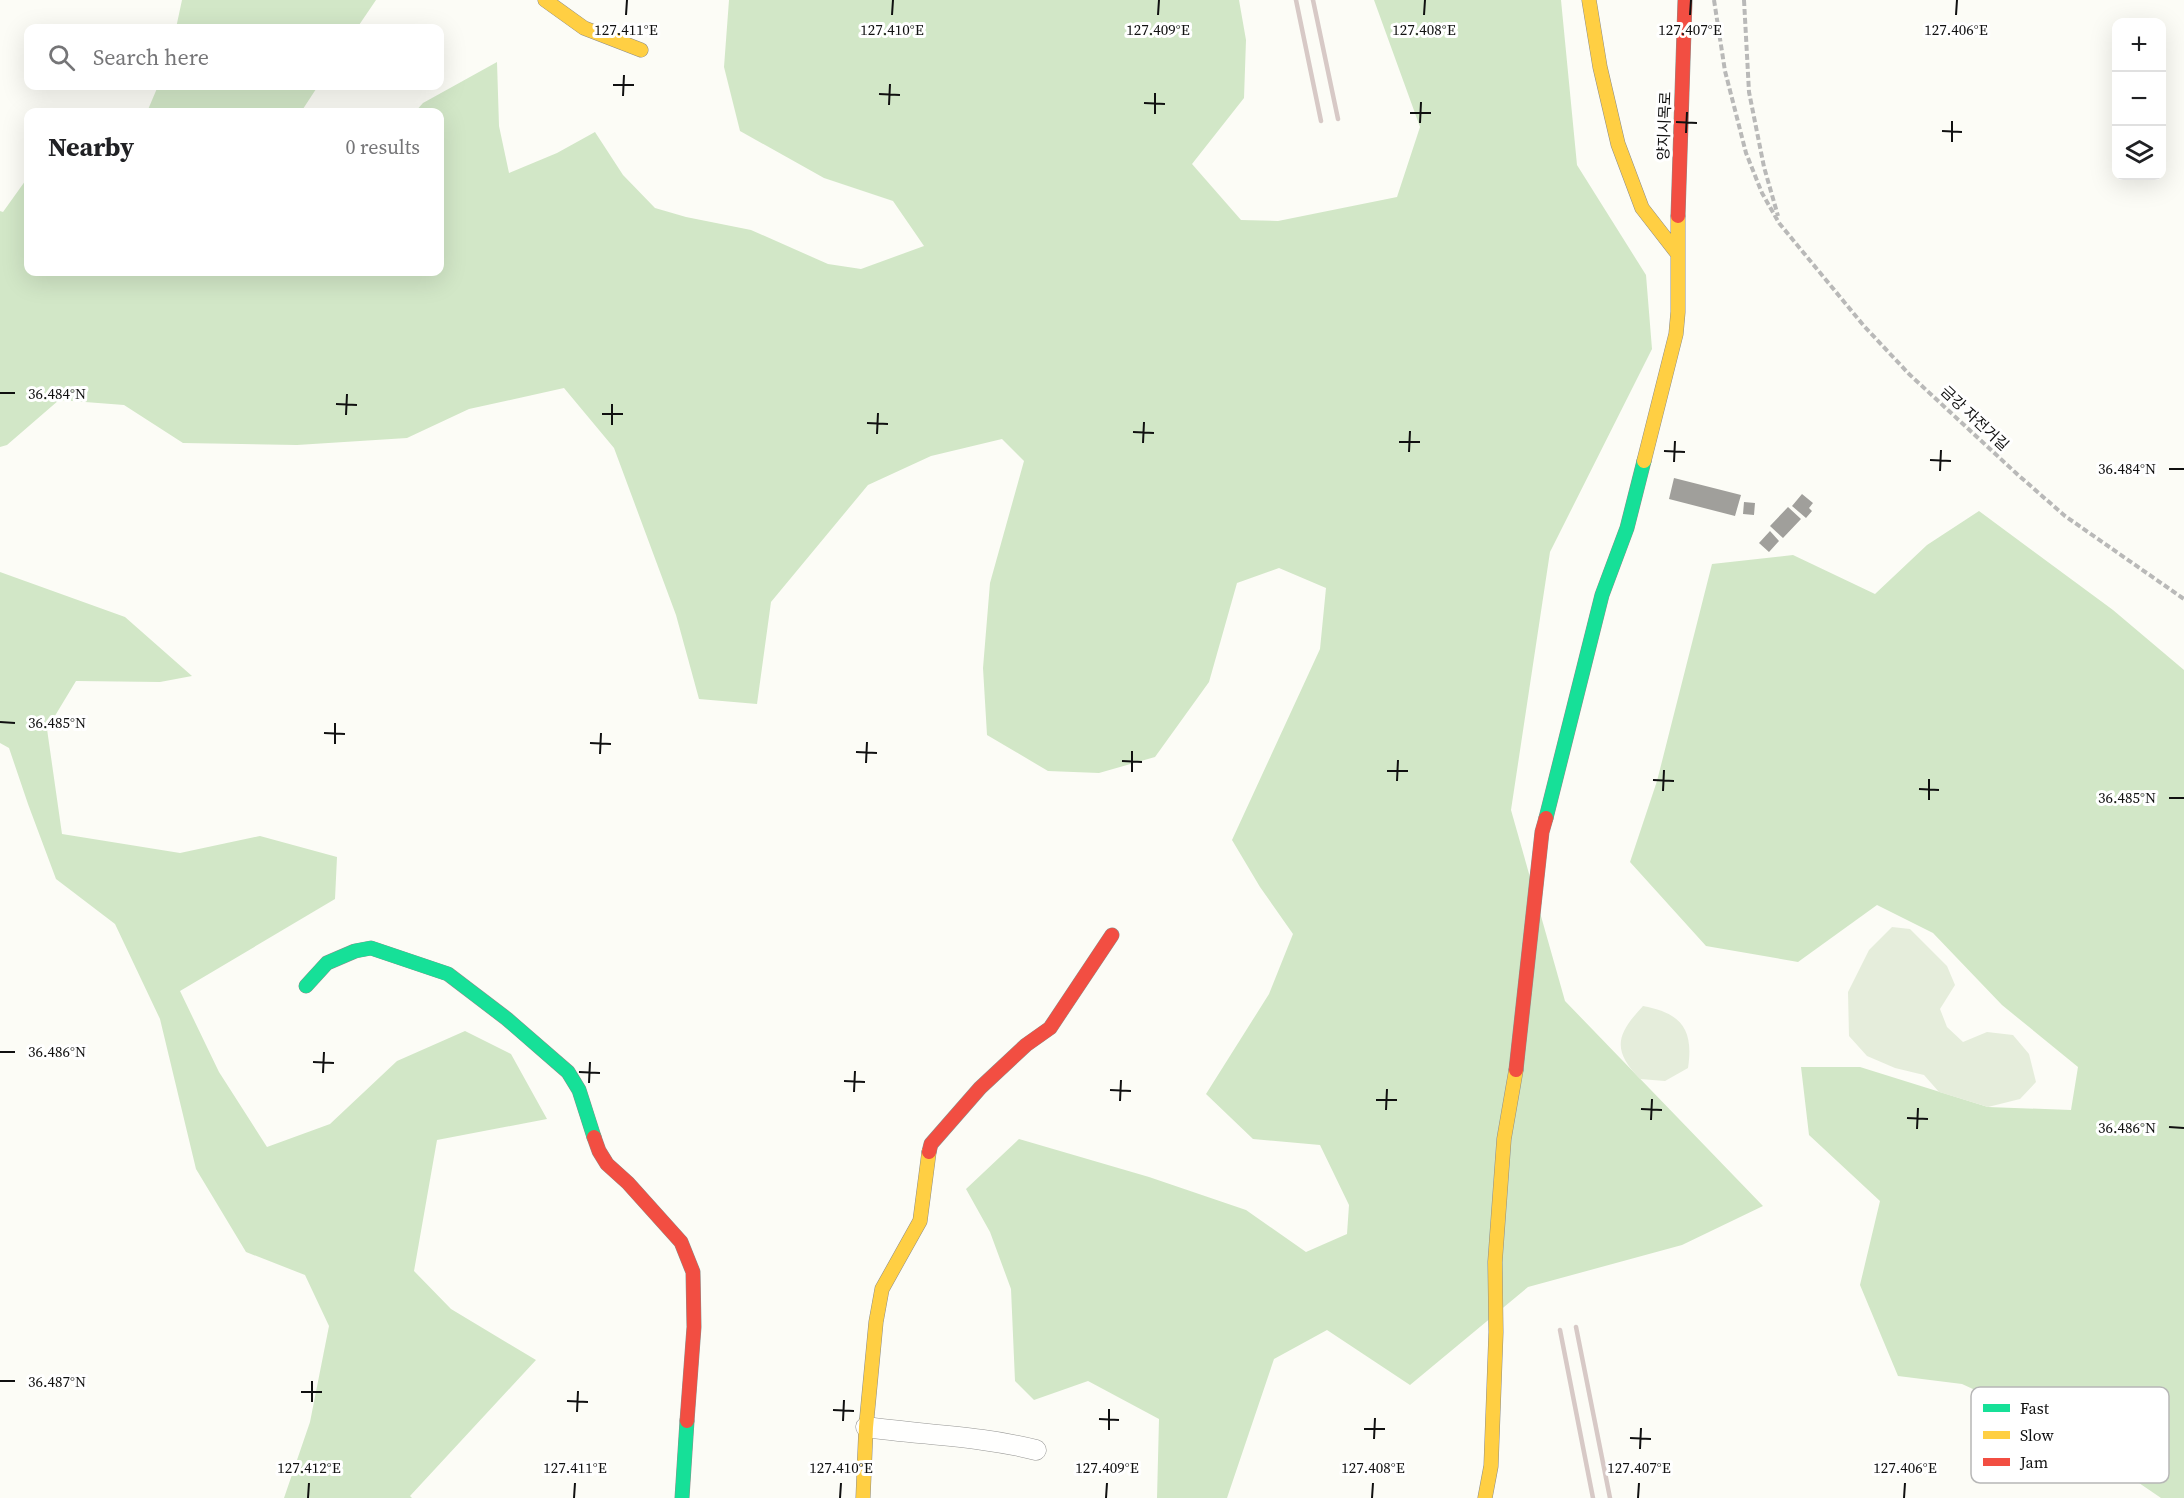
<!DOCTYPE html>
<html lang="en">
<head>
<meta charset="utf-8">
<style>
	:root { --surface:#fff; --page:#f6f6f6; --text:#202124; --muted:#757577; --line:#e0e0e0 }
	body { margin:0; font-family:"Source Serif 4","Noto Sans KR",serif; background:var(--page); color:var(--text) }
	.controls { position:absolute; right:18px; top:18px; display:grid; overflow:hidden; border-radius:12px; box-shadow:0 6px 24px #0002 }
	.controls button { width:54px; height:54px; display:grid; place-items:center; padding:0; border:0; border-bottom:2px solid var(--line); background:var(--surface); color:var(--text); font:30px sans-serif }
	.list { margin:0; padding:0; list-style:none }
	h2 { display:flex; justify-content:space-between; align-items:center; height:78px; margin:0; padding:0 24px; font-size:26px }
	h2 small { font-size:20px; font-weight:400; color:var(--muted) }
	.icon { flex:none; width:33px; height:33px; fill:none; stroke:currentColor; stroke-width:2; stroke-linecap:round; stroke-linejoin:round }
	.map { position:relative; flex:none; width:2184px; height:1498px; overflow:hidden }
	.search { position:absolute; background:var(--surface); box-shadow:0 6px 24px #0002; left:24px; top:24px; width:420px; height:66px; display:flex; align-items:center; gap:15px; box-sizing:border-box; padding:0 21px; border-radius:12px; color:var(--muted); font-size:22px }
	.panel { position:absolute; background:var(--surface); box-shadow:0 6px 24px #0002; left:24px; top:108px; width:420px; height:168px; border-radius:12px }
	.map>svg:first-child { display:block }
	.forest { fill:#d2e7c7 }
	.cemetery { fill:#e5eddb }
	.building { fill:#a09f9b }
	.lines { fill:none; stroke-linecap:round; stroke-linejoin:round }
	.street-casing { stroke:#969694; stroke-width:21 }
	.fast-casing { stroke:#8d8d8a; stroke-width:15 }
	.slow-casing { stroke:#8d8d8a; stroke-width:15 }
	.jam-casing { stroke:#8d8d8a; stroke-width:15 }
	.path { stroke:#b9b9b8; stroke-width:4; stroke-dasharray:6 3; stroke-linecap:butt }
	.street { stroke:#fffffe; stroke-width:20 }
	.fast { stroke:#16e098; stroke-width:14 }
	.slow { stroke:#ffcf43; stroke-width:14 }
	.jam { stroke:#f24e42; stroke-width:14 }
	.rail { stroke:#d7c9c6; stroke-width:4.5 }
	.ticks { fill:none; stroke:#101010; stroke-width:2 }
	.labels { text-anchor:middle; dominant-baseline:central; stroke-width:6; stroke-linejoin:round; paint-order:stroke }
	.street-label { font-size:15px; fill:#101010; stroke:#fff }
	.key { fill:#fff; stroke:#b7b7b7; stroke-width:1.5 }
	.key-label { font-size:16px; fill:#101010 }
	.ticks-label { font-size:15px; text-anchor:middle; fill:#101010; stroke:#fff; stroke-width:6; stroke-linejoin:round; paint-order:stroke }
</style>
</head>
<body>
<div class="map">
<svg width="2184" height="1498" viewBox="0 0 2184 1498">
	<rect width="100%" height="100%" fill="#fcfcf6"/>
	<path class="forest" d="M182,0h194l-19,28h-181z
		M729,0h510l7,40 -2,58 -52,66 49,56 37,1 119,-24 23,-70 -46,-127h187l16,165 69,110 6,74 -102,203 -39,258 54,191 198,205 -81,39 -154,42 -118,98 -83,-55 -53,29 -47,139h-70l2,-79 -71,-38 -54,19 -19,-19 -4,-92 -21,-57 -24,-43 53,-50 130,38 97,33 60,42 41,-18 2,-29 -29,-60 -67,-6 -47,-45 63,-100 24,-60 -33,-47 -28,-47 88,-191 6,-61 -47,-20 -42,15 -28,99 -54,75 -56,16 -51,-2 -61,-36 -4,-67 7,-85 34,-122 -22,-22 -71,17 -63,29 -97,117 -14,102 -58,-5 -23,-84 -62,-167 -50,-60 -95,21 -62,29 -110,7 -114,-2 -59,-38 -65,-5 -52,45 -7,2v-236l3,1 25,-35v95h412v-160h-25l8,-9 74,-41 2,64 10,47 48,-20 38,-21 28,43 32,33 31,9 65,13 77,34 33,5 63,-23 -31,-45 -69,-23 -84,-47 -16,-64z
		M158,86h160l-17,26h-154z
		M1979,511l134,99 71,60v828h-23l-101,-69 -98,-45 -64,-8 -38,-91 20,-84 -71,-66 -8,-68h59l128,40 83,3 7,-43 -76,-62 -69,-72 -56,-28 -79,57 -92,-16 -76,-84 27,-81 55,-217 81,-9 82,39 52,-49z
		M0,572l125,45 67,59 -32,6 -84,-1 -29,48 15,105 118,19 80,-17 77,21 -2,42 -155,92 39,81 48,75 63,-23 67,-63 68,-30 46,23 36,65 -110,21 -23,131 37,38 85,51 -126,136 2,2h-128l26,-76 19,-96 -24,-51 -59,-23 -50,-83 -36,-150 -45,-95 -59,-45 -28,-75 -19,-56 -9,-5z"/>
	<path class="cemetery" d="M1892,927l18,2 37,37 8,19 -15,24 7,18 16,15 24,-10 26,3 16,19 7,28 -16,17 -32,8 -49,-15 -15,-17 -29,-7 -28,-12 -18,-20 -1,-44 21,-42z
		M1643,1006c38,7 51,23 45,62l-23,13 -25,-2c-29,-30 -23,-45 3,-73z"/>
	<path class="building" d="M1674,478l67,17 -6,21 -66,-17z
		M1802,494l11,9 -4,5 3,3 -6,7 -14,-12z
		M1744,502l11,1 -1,12 -11,-1z
		M1788,507l13,12 -18,19 -13,-12z
		M1770,531l9,10 -10,11 -10,-9z"/>
	<g class="lines">
		<g class="street-casing">
			<path id="street" d="M866,1427c57,8 115,9 170,23"/>
		</g>
		<g class="fast-casing">
			<path id="fast" d="M1546,818l56,-223 25,-67 17,-67
				M306,986l21,-23 28,-12 16,-3 77,26 59,45 61,53 11,18 15,47
				M682,1498l5,-77"/>
		</g>
		<g class="slow-casing">
			<path id="slow" d="M545,0l39,28 57,22
				M1589,0l11,67 18,77 24,64 35,45
				M1644,461l32,-127 2,-22v-96
				M863,1498l3,-71 10,-105 6,-33 38,-68 9,-69
				M1485,1498l6,-32 5,-134 -1,-70 9,-123 12,-69"/>
		</g>
		<g class="jam-casing">
			<path id="jam" d="M1678,216l7,-216
				M1516,1070l26,-238 4,-14
				M594,1137l5,14 8,13 21,19 53,59 12,30 1,55 -7,94
				M929,1152l2,-8 49,-56 46,-43 24,-17 62,-93"/>
		</g>
		<path class="path" d="M1714,0l11,71 21,82 16,40 17,30 85,103 45,48 108,100 48,42 119,83
			M1744,0l5,92 15,75 14,49"/>
		<use href="#street" class="street"/>
		<use href="#fast" class="fast"/>
		<use href="#slow" class="slow"/>
		<use href="#jam" class="jam"/>
		<path class="rail" d="M1296,0l25,121
			M1313,0l25,119
			M1576,1327l34,171
			M1560,1330l33,168"/>
	</g>
	<path class="ticks" d="M626,15l1,-15M892,15l1,-15M1158,15l1,-15M1424,15l1,-15M1690,15l1,-15M1956,15l1,-15M613,85h21M879,94l21,1M623,96l1,-21M1144,103l21,1M889,105l1,-21M1410,113h21M1155,114v-21M1676,122l21,1M1420,123l1,-21M1942,131l20,1M1686,133l1,-21M1952,142v-21M0,393h15M336,404l21,1M602,414h21M346,415l1,-21M867,423l21,1M612,425v-21M1133,432l21,1M877,434l1,-21M1399,442h21M1143,443l1,-21M1664,451l21,1M1409,452l1,-21M1930,460l21,1M1674,462l1,-21M2169,469h15M1940,471l1,-21M0,722l15,1M324,733l21,1M590,743l21,1M335,744v-21M856,752l21,1M600,754l1,-21M1122,761l20,1M866,763l1,-21M1387,771h21M1132,772v-21M1653,780l21,1M1397,781l1,-21M1919,789l20,1M1663,791l1,-21M2169,798h15M1929,800v-21M0,1052h15M313,1062l21,1M579,1072l21,1M323,1073l1,-21M844,1081l21,1M589,1083l1,-21M1110,1090l21,1M854,1092l1,-21M1376,1100h21M1120,1101l1,-21M1641,1109l21,1M1386,1110l1,-21M1907,1118l21,1M1651,1120l1,-21M2169,1127l15,1M1917,1129l1,-21M0,1381h15M301,1392h21M567,1401l21,1M312,1402v-21M833,1410l21,1M577,1412l1,-21M1099,1419l20,1M843,1421l1,-21M1364,1429h21M1109,1430v-21M1630,1438l21,1M1374,1439l1,-21M1640,1449l1,-21M308,1498l1,-15M574,1498l1,-15M840,1498l1,-15M1106,1498l1,-15M1372,1498l1,-15M1638,1498l1,-15M1904,1498l1,-15"/>
	<g class="labels">
		<g class="street-label">
			<text transform="translate(1664 126) rotate(-88)">양지시목로</text>
			<text transform="translate(1975 418) rotate(43)">금강 자전거길</text>
		</g>
	</g>
	<rect x="1971" y="1387" width="198" height="96" rx="9" class="key"/>
	<rect x="1983" y="1404" width="27" height="8" fill="#16e098"/>
	<rect x="1983" y="1431" width="27" height="8" fill="#ffcf43"/>
	<rect x="1983" y="1458" width="27" height="8" fill="#f24e42"/>
	<g class="key-label">
		<text x="2020" y="1414">Fast</text>
		<text x="2020" y="1441">Slow</text>
		<text x="2020" y="1468">Jam</text>
	</g>
	<g class="ticks-label">
		<text x="626" y="35">127.411°E</text>
		<text x="892" y="35">127.410°E</text>
		<text x="1158" y="35">127.409°E</text>
		<text x="1424" y="35">127.408°E</text>
		<text x="1690" y="35">127.407°E</text>
		<text x="1956" y="35">127.406°E</text>
		<text x="57" y="399">36.484°N</text>
		<text x="2127" y="474">36.484°N</text>
		<text x="57" y="728">36.485°N</text>
		<text x="2127" y="803">36.485°N</text>
		<text x="57" y="1057">36.486°N</text>
		<text x="2127" y="1133">36.486°N</text>
		<text x="57" y="1387">36.487°N</text>
		<text x="309" y="1473">127.412°E</text>
		<text x="575" y="1473">127.411°E</text>
		<text x="841" y="1473">127.410°E</text>
		<text x="1107" y="1473">127.409°E</text>
		<text x="1373" y="1473">127.408°E</text>
		<text x="1639" y="1473">127.407°E</text>
		<text x="1905" y="1473">127.406°E</text>
	</g>
</svg>
<div class="controls">
<button>+</button>
<button>−</button>
<button><svg class="icon" aria-label="layers" viewBox="0 0 24 24"><path d="M12 4l9 5-9 5-9-5zM3 14l9 5 9-5"/></svg></button>
</div>
<div class="search"><svg class="icon" aria-label="search" viewBox="0 0 24 24"><circle cx="10" cy="10" r="6"/><path d="M15 15l6 6"/></svg>Search here</div>
<section class="panel">
<h2>Nearby<small>0 results</small></h2>
<ul class="list">
</ul>
</section>
</div>
</body>
</html>
